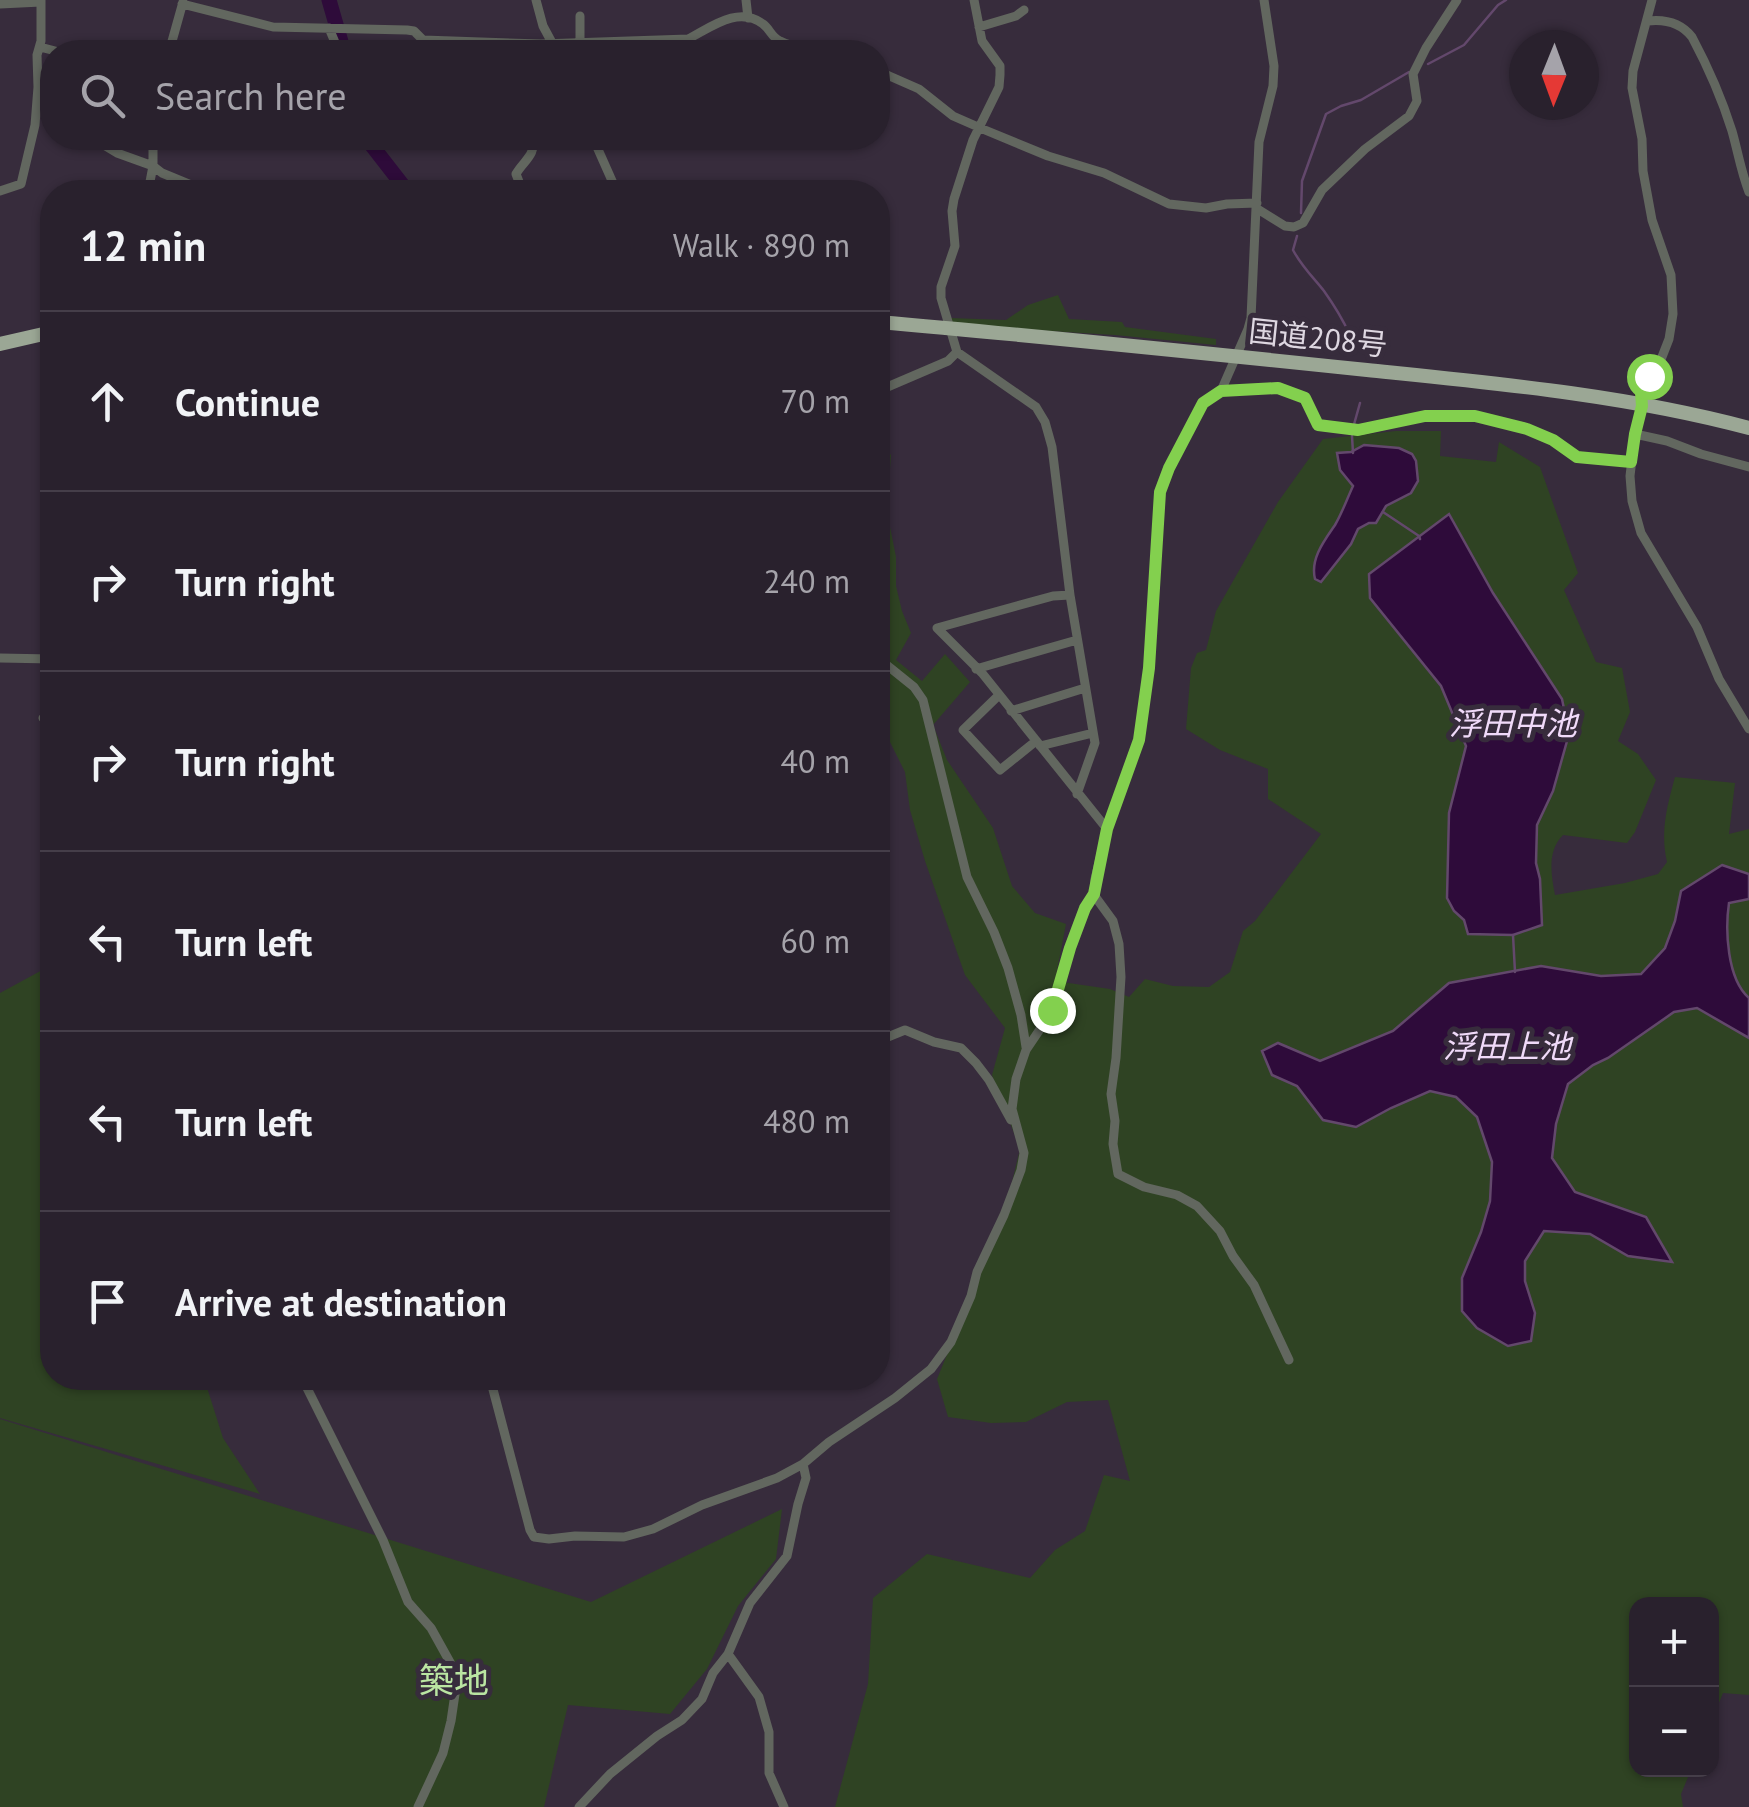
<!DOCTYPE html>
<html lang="en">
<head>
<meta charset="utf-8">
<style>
	:root { --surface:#29212d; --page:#352e39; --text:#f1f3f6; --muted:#a5a3aa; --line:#453e49 }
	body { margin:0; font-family:"PT Sans","Noto Sans JP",sans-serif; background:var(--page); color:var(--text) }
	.controls { position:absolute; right:30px; bottom:30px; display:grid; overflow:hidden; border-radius:20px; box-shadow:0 2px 8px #0004 }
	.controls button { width:90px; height:90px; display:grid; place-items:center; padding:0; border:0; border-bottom:2px solid var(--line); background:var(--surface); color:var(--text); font:50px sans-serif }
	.compass { position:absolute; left:1509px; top:30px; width:90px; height:90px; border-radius:50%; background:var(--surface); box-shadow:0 2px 8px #0004; rotate:181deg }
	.stop { position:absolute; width:30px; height:30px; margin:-22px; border:8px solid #83d04e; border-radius:50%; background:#fff }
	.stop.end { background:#83d04e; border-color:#fff; box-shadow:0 2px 10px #0008 }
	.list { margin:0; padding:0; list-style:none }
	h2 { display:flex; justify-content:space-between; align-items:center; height:130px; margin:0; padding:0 40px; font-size:42px }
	h2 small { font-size:32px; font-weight:400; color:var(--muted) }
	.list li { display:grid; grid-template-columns:65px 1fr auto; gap:30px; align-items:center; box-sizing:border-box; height:180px; padding:0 40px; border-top:2px solid var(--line) }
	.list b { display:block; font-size:38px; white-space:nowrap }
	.list em { font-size:32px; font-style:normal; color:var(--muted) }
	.icon { flex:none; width:55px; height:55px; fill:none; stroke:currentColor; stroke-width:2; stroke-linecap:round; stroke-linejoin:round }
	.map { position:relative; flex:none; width:1749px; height:1807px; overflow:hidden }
	.search { position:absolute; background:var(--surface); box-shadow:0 2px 8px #0004; left:40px; top:40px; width:850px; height:110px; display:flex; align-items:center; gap:25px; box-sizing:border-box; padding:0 35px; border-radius:40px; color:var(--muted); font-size:38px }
	.panel { position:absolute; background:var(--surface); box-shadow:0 2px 8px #0004; left:40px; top:180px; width:850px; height:1210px; border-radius:40px }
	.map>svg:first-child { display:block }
	.green { fill:#2f4323 }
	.water { fill:#2e0b3a; stroke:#63486c; stroke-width:2.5 }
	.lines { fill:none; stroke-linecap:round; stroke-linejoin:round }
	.stream { stroke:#63486c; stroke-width:2.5 }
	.river { stroke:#2e0b3a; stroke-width:15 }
	.minor { stroke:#62675f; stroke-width:9 }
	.trunk { stroke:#9ba795; stroke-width:14 }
	.route { stroke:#83d04e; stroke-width:12 }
	.labels { text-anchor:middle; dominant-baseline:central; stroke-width:10; stroke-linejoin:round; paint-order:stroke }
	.street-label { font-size:30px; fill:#ded7e1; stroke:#372c3c }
	.water-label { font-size:32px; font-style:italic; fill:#f0daf9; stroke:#372c3c }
	.quarter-label { font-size:35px; fill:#bae5a2; stroke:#372c3c }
</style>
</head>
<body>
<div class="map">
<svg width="1749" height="1807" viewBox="0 0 1749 1807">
	<rect width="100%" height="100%" fill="#372c3c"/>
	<path class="green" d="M1058,295l11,24 53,3 3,5 91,12v6l-101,-10 -162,-10 -3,-7 56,2 22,-15z
		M1396,431h45l-1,25 56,6 3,-20 41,25 38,106 -14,17 32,72 26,6 8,44 -12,29 20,13 18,26 -21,52 -8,11 -64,-8c-16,16 -12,39 -8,60l70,-12 33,-9 9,-12c-7,-30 0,-56 8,-85l60,6 -6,51 20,-5v866l-26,-2 -11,27v-116h-76v166h55l-10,24 2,13h-848l33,-123 5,-86 54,-44 103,24 25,-28 30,-19 19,-56 26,6 -22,-81 -41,2 -41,20 -35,1 -43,-6 -11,-38 67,-164 16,-66 -28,-74 13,-47 -40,-53 -40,-114 -15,-51 -5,-38 -15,-30 -12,-3v-294h2l11,10 -4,57 9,45v29l6,25 9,22 -15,27 26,21 23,-27 25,28 -37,43 14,35 46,68 19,58 23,27 31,11 -11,57 55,8 19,8 16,-18 28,7 36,1 21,-15 13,-41 12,-10 66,-87 -53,-35v-30l-48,-19 -34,-21 5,-61 6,-15 9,-3 10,-39 62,-109 45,-63z
		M46,968l6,5v405h152l19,60 37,56 -260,-76v-425z
		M0,1419l591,183 191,-93 -6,50 -38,47 -31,63 -37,45 -102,-9 -24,102h-544z"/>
	<path class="water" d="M1364,445l35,3 13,6 4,7 2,20 -7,12 -25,13 -10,17h-7l-11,6 -7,15 -30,38 -6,-3c-5,-20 9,-38 20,-54 7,-12 12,-26 18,-39l-13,-16 -3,-17 14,-1z
		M1449,514l44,79 69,106 7,35 -16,57 -16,34 -1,38 4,16 2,46 -29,10 -45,-1 -4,-14 -10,-9 -7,-13 2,-85 17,-67 -25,-60 -71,-88 -1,-24z
		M1722,865l27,9v25l-20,4c-4,27 -2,76 20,95v40l-52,-30 -23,4 -66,46 -15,7 -25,19 -12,40 -4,34 23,34 71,25 26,45 -44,-6 -38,-22 -46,-3 -19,30v20l10,32 -4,28 -23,5 -31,-18 -15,-17v-33l19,-46 9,-31 2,-39 -15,-45 -21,-20 -26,-6 -39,17 -35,19 -33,-7 -26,-34 -25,-11 -10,-24 16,-8 42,18 73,-30 56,-48 92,-17 60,10 40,-2 24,-26 10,-27 6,-30z"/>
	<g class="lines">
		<path class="stream" d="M1428,64l36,-19 34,-40 8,-5
			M1301,213l1,-32 24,-67 15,-8 20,-6 48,-28
			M1297,236l-4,14c9,17 20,27 31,41 10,14 19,29 26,44
			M1353,428l7,-25
			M1352,436l1,17
			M1383,512l36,24 1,3
			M1513,935l2,37"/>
		<path class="river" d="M329,0l15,52
			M366,138l42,54"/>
		<path class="minor" d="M536,0l7,26 14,26
			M746,0l2,18
			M974,0l8,41 18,25v9l-1,12 -26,53 -19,59 -2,12 3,35 -14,41v11l16,54 79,55 9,15 7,25 18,148 -17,1 -116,32 45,45 125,156
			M1652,0l-19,71 -1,17 10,51 1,32 9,49 19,55 2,39 -4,25 -9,23 -19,29 1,14 -7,29 -5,42 2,25 9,32 56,94 22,52 30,50
			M0,4l41,-2
			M182,4l91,23 134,3 7,1 9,9 118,4 147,-5c22,-11 50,-34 75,-15 7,5 8,13 17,17 11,6 27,8 39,11
			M580,16v27
			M1648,21c18,-2 33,2 44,16 16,30 30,62 40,94 6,21 9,41 17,61
			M979,27l37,-11 8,-6
			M329,28l10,24
			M40,47l19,5
			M169,52l14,-50
			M878,71l41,18 34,27 32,14 63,26 56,17 65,31 37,4 21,-4 30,-1
			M92,138l25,15 36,13 -5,26
			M153,138v28l9,7 46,19
			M322,138v2
			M593,138l24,54
			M0,191l21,-7 14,-59 3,-38 -1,-32 4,-14v-41
			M523,192l-7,-18c7,-13 22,-20 15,-36
			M1256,208l29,18 9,1 9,-4 19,-33 43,-41 44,-33 8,-15 -4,-27 13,-26 31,-48
			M878,391l70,-30 9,-9
			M1221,391l56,-4 28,12 13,26 40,6 67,-15h50l52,13 26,11 24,17 54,5
			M1635,434l32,7 34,13 48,13
			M1070,595l25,148 -18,51
			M0,658l52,1
			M878,658l36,29 9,13 44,177 27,55 14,36 13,47 5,32
			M976,669l101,-29
			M998,696l-35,34 37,40 36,-29
			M1011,711l74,-23
			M43,718l9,-1
			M1040,746l53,-13
			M1094,895l19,26 6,23 2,33 -5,81 -5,36 4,27 -2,23 5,30 26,13 33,8 20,11 23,25 13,25 21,29 35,75
			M878,1041l27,-11 29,12 27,6 15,15 13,17 22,40
			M302,1378l81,162 25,62 23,26 20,36 4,30 -4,27 -8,32 -25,54
			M490,1378l40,152 4,7 15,2 26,-3 49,1 29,-8 49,-24 75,-27 26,-14 26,-22 66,-44 36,-29 20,-27 20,-46 6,-24 27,-57 17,-45 3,-17 -12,-44 4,-30 10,-29 27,-40 17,-62 15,-40 9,-13 1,-16 12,-50 32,-89 10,-73 11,-175 9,-24 34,-65 18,-12 27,-62 3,-11 8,-176 14,-56 1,-20 -10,-66
			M728,1654l31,43 10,35v41l15,34
			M579,1807l31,-33 47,-38 25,-16 20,-21 11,-26 15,-19 22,-51 37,-47 11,-52 8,-26 -3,-14"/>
		<path class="trunk" d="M878,322c163,14 326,31 489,48 127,13 259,25 382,58
			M0,344l52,-12"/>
	</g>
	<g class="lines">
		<path class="route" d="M1052,1010l18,-62 15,-40 9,-14 13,-65 32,-89 10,-72 11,-176 9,-24 34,-65 18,-12 57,-3 27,10 13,27 40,5 67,-14h50l52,13 26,11 24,17 54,5 4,-28 7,-28 -1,-14 8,-16"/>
	</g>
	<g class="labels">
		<g class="street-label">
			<text transform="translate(1318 337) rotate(6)">国道208号</text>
		</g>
		<g class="water-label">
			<text x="1513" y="723">浮田中池</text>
			<text x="1507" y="1046">浮田上池</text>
		</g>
		<g class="quarter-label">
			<text x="454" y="1680">築地</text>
		</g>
	</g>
</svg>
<div class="controls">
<button>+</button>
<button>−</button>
</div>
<svg class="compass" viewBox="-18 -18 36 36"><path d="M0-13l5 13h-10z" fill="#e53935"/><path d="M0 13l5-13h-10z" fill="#a5a3aa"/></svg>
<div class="stop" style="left:1649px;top:376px"></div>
<div class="stop end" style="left:1052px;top:1010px"></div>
<div class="search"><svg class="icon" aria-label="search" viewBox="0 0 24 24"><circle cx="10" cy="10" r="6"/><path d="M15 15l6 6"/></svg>Search here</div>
<section class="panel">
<h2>12 min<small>Walk · 890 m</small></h2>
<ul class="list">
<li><svg class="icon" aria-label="ahead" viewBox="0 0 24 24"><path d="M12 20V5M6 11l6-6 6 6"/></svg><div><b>Continue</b></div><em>70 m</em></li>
<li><svg class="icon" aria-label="right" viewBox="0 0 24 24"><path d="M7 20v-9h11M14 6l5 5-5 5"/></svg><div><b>Turn right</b></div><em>240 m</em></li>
<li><svg class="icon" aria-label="right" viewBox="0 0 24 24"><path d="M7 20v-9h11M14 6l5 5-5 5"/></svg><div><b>Turn right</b></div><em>40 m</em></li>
<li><svg class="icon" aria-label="left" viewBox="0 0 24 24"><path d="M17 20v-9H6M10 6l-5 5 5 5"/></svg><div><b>Turn left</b></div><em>60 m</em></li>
<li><svg class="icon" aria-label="left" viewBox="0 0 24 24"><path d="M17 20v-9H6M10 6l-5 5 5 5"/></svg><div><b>Turn left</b></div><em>480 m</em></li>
<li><svg class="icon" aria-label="arrive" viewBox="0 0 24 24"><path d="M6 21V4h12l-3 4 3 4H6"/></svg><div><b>Arrive at destination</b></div></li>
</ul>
</section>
</div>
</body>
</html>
